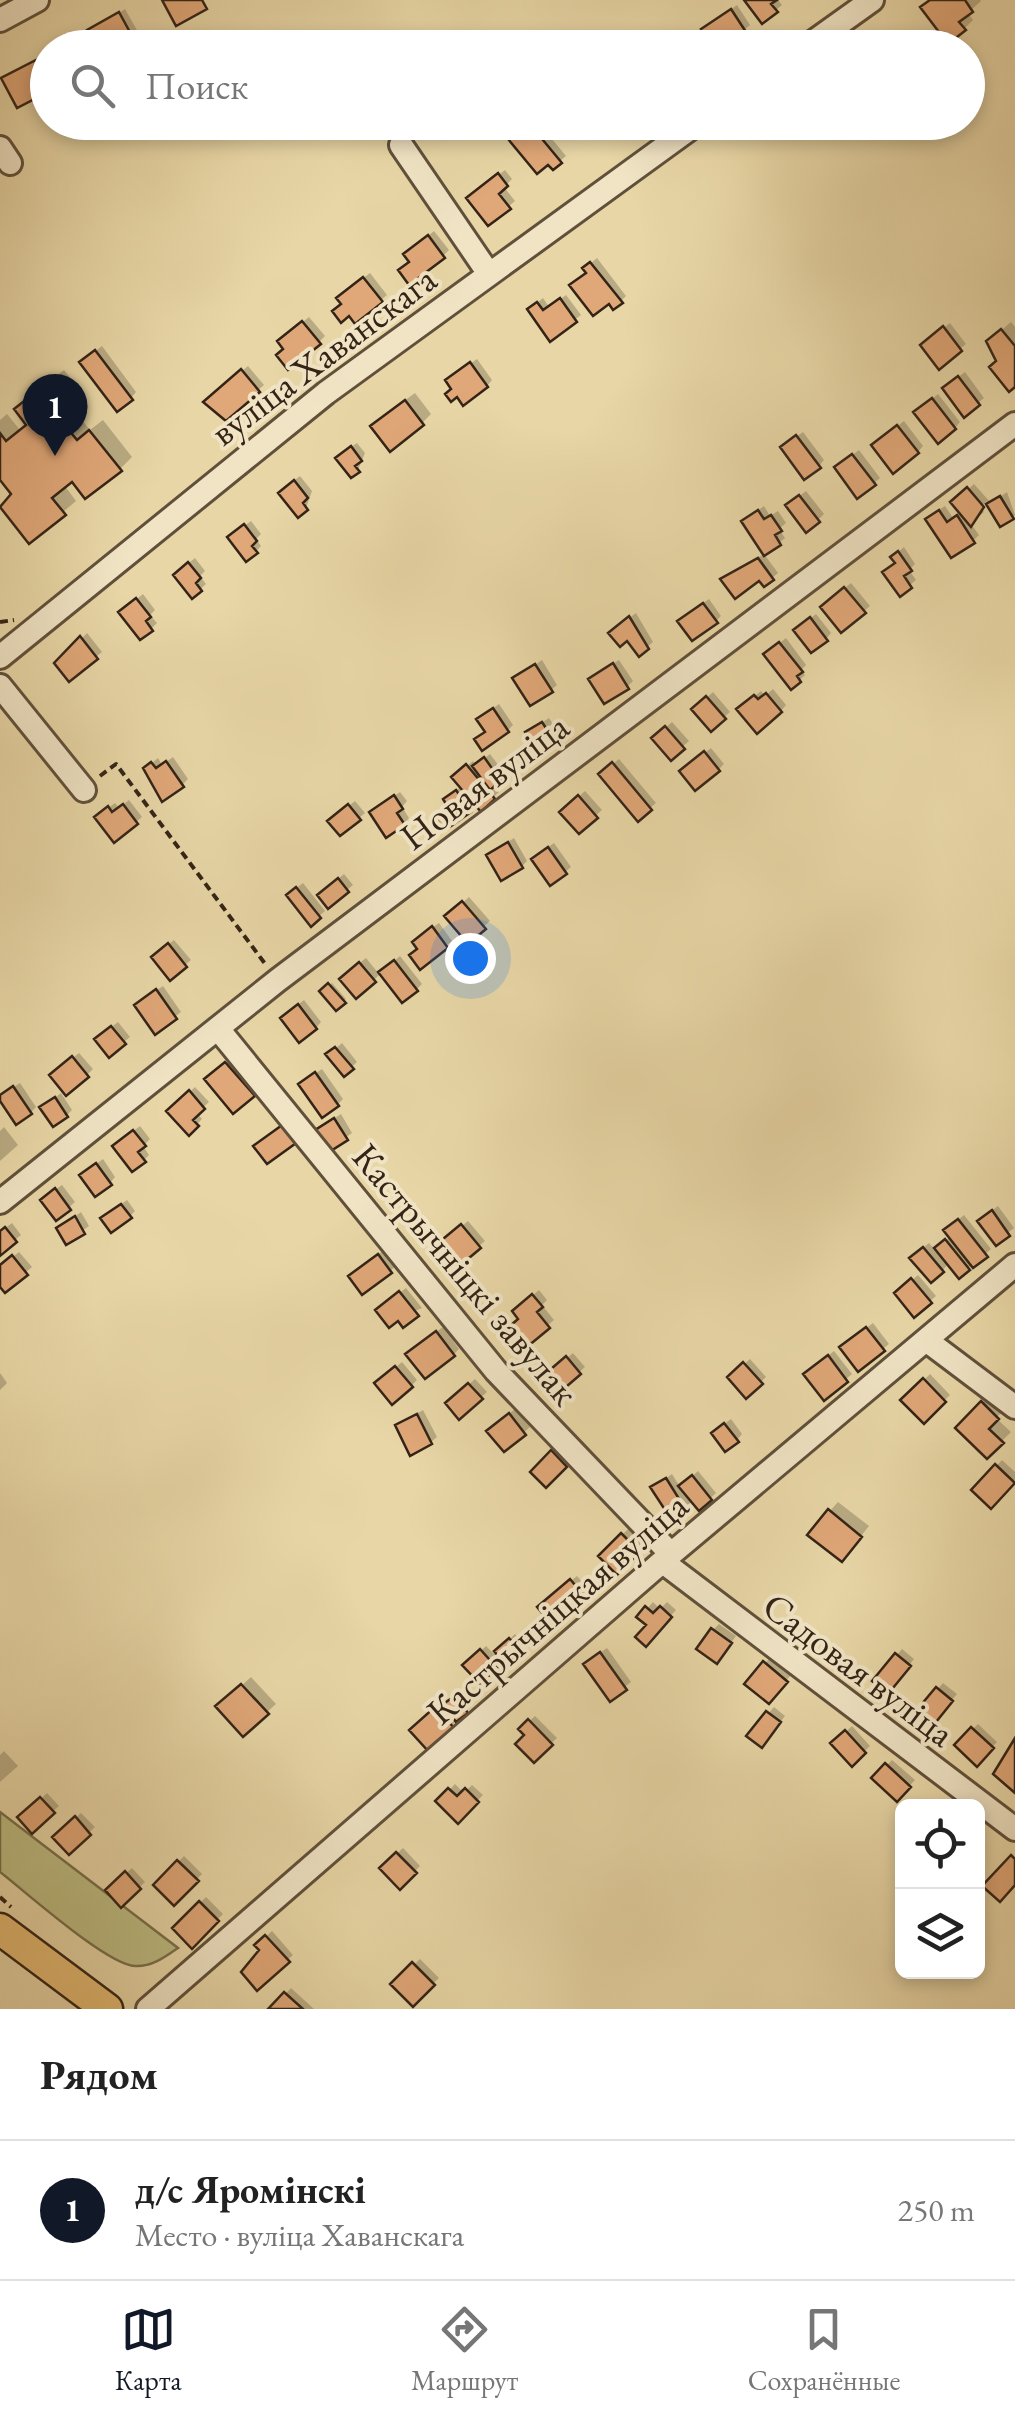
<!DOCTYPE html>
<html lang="ru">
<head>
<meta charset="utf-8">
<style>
	:root { --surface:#fff; --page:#f6f6f6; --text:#222; --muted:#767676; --line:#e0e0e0; --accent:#111827 }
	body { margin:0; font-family:"EB Garamond",serif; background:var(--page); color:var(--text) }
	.controls { position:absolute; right:30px; bottom:30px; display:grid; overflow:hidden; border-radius:15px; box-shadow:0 5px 15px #0003 }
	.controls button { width:90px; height:90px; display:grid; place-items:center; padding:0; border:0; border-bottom:2px solid var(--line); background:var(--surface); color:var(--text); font:50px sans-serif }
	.you { position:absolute; left:470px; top:958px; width:35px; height:35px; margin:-25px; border:8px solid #fff; border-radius:50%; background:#1a73e8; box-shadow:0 0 0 15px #1a73e833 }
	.badge { display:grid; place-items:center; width:65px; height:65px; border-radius:50%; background:var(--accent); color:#fff; font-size:32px; font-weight:700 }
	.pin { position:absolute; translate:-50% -82px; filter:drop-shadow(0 2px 5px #0008) }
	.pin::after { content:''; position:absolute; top:52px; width:35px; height:30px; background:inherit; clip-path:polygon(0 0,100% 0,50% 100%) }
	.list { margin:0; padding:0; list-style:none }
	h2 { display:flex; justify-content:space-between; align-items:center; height:130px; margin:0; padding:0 40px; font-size:42px }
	h2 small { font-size:32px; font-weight:400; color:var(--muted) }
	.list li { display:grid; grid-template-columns:65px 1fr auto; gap:30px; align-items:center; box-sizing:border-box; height:140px; padding:0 40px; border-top:2px solid var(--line) }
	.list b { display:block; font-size:38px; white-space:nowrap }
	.list p { margin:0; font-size:32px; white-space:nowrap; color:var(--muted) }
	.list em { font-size:32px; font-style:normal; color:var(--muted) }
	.icon { flex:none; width:55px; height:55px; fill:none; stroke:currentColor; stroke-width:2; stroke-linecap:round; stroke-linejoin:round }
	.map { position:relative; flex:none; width:1015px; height:2009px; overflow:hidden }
	.search { position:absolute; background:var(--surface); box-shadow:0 5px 15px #0003; left:30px; right:30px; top:30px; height:110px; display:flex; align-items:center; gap:25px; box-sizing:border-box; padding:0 35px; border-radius:55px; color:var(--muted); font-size:38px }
	.sheet { height:270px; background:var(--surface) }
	nav { display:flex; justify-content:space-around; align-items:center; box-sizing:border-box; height:140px; border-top:2px solid var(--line); background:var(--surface); font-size:28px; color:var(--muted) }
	nav a { display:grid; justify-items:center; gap:5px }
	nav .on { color:var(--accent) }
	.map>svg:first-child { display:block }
	.green { fill:#bdbc82; stroke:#78704c; stroke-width:2.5 }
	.shadow { fill:#0003 }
	.building { fill:#e0a778; stroke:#332417; stroke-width:2.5 }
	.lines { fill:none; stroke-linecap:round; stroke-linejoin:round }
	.minor-casing { stroke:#60503b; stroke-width:28 }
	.major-casing { stroke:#332417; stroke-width:35 }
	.path { stroke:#332417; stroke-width:4; stroke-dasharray:8 5; stroke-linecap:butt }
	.minor { stroke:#f0e4c5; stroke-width:22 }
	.major { stroke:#e4bb73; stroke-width:30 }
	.labels { text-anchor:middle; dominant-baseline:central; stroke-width:8; stroke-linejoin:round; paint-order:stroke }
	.street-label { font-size:38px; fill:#332417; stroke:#f0e4c5 }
</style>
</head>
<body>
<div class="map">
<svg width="1015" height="2009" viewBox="0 0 1015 2009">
	<rect width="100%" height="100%" fill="#e8d6a6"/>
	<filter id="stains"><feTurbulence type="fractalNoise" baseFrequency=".002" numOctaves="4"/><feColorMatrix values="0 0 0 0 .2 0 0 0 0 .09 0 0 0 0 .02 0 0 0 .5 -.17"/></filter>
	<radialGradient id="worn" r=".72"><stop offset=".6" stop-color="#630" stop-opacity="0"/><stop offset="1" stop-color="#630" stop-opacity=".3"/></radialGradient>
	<path class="green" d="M0,1812l178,136c-13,9 -26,19 -43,18 -28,-1 -109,-74 -135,-94z"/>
	<path class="shadow" d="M747,0h31l4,5 -6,5z
		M931,0h49l1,1 -13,12 5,7 -9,9z
		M737,5l13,20 -6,5 -34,-6z
		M125,9l17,30 -6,5 -24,4 -22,-17z
		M42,57l6,10v22l-30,15 -14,-25z
		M530,122h8l28,34 -13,11 -37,-33z
		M589,122h24l-15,12z
		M505,170l7,9 -8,8 11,14 -27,22 -13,-30z
		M434,231l15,19 -6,6 -31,5v-12z
		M597,258l29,38 -5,5 -36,-33z
		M370,273l17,22 -6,5 -37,3 1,-11z
		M566,295l15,20 -31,23 -14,-34 7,-6 6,9z
		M309,317l16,19 -6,6 -33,7 -1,-13z
		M1011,322l4,5v57l-16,-23 -1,-28z
		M950,323l16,21 -26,22 -12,-26z
		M102,346l34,46 -5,6 -43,-41z
		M477,359l15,21 -5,6 -33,-11z
		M248,366l16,19 -38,32 -14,-21z
		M64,370l23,29 -12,12 15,19 13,-10 29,37 -12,12 -48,10 -8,6 12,16 -46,39 -28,-35 11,-12 -13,-17v-56l7,-6 13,16 8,-6 1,-27z
		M965,372l19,26 -6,5 -28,-20z
		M415,393l16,21 -9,9 -40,-6z
		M938,394l22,28 -5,6 -33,-21z
		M904,421l19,25 -5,6 -39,-12z
		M803,432l21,28 -5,6 -30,-24z
		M357,443l8,10 -7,17 -14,-18z
		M859,450l21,28 -6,5 -31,-21z
		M300,476l12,15 -6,17 -20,-21z
		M974,484l17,19 16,-11 8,23 -14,9 -14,-23 -7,6 4,5 -13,12 8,11 -6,6 -39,-28 11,-7 8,12 9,-6 -9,-9z
		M806,491l18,23 -6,6 -24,-20z
		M764,506l6,10 8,-5 8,12 -7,6 6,9 -6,5 -35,-22z
		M251,521l10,13 -5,5 5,7 -5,5 -20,-19z
		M904,547l11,17 -6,6 7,10 -16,13 -7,-36z
		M764,554l14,19 -13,11 -6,-7 -36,2z
		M195,558l10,13 -5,5 6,8 -13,12 -12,-27z
		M851,583l19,23 -6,5 -35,-10z
		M143,594l12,16 -5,5 7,8 -6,6 -24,-22z
		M709,599l12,17 -5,5 -30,-6z
		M636,613l17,29 -6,5 -30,-20z
		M816,614l15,19 -5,6 -24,-14z
		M87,633l15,19 -6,5 -38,6z
		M786,638l20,27 -5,5 4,5 -13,12 -20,-38z
		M542,660l15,25 -6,5 -35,-12z
		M619,660l14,21 -6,6 -30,-13z
		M773,689l13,16 -5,6 -36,-7 16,-13 4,5z
		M713,692l17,20 -19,16 -17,-19z
		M499,704l14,21 -5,5 -21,1 -2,-17z
		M549,718l12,19 -6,6 -27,-11z
		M672,722l17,19 -18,16 -17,-19z
		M711,748l13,16 -6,6 -30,-4z
		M490,754l15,20 -12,10 6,8 -18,16 -4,-5 -8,7 -19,-4 1,-12 11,-8 -8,-9 19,-16 3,4z
		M173,757l15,22 -6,6 -36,-17 12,-10 4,7z
		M619,759l37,44 -18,15 -37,-44z
		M585,791l17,19 -23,21 -17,-19z
		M400,792l7,9 -5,6 7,11 -5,6 -26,-17z
		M129,800l13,17 -6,5 -33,-10 12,-9 4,5z
		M355,801l10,12 -6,5 -23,-2z
		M514,838l13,23 -5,5 -33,-11z
		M554,843l17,24 -6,5 -25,-19z
		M344,874l9,11 -6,5 -21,-1z
		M303,883l22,28 -14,12 -17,-33z
		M469,897l21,24 -22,19 -20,-24z
		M439,923l13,18 -32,25v-30z
		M174,940l17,20 -6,5 -26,-13z
		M400,956l22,28 -6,6 -34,-18 -8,8 -27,-7 19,-15 13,16z
		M332,983l14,16 -10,9 -14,-16z
		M163,986l18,26 -26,20 -13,-32z
		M304,1000l17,22 -5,6 -28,-16z
		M118,1022l12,15 -6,5 -22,-8z
		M342,1043l15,19 -13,12 -16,-19z
		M79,1053l14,16 -6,6 -29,-5z
		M232,1058l26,31 -5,5 -40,-20z
		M322,1069l21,30 -5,5 -31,-25z
		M20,1083l16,24 -5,5 -25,-20z
		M195,1087l14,15 -12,11 5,6 -13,13 -20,-21z
		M61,1093l11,17 -5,5 -24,-8z
		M341,1114l11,19 -25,18 -6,-24z
		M140,1126l10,13 -7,7 6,9 -5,5 -24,-19z
		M4,1127l14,18 -18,16v-30z
		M103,1159l12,18 -5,6 -22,-13z
		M62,1185l13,17 -18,16 -8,-24z
		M127,1200l8,11 -5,5 -21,-3z
		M998,1206l16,22 -18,14 -10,-27z
		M81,1212l8,14 -22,16 -8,-14z
		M964,1215l27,34 -32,27 -10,-13 -7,8 -24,-19 11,-9 6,7 16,-14 1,-11z
		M468,1221l17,20 -28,23 -11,-25z
		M12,1223l9,12 -21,17v-20z
		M384,1250l12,16 -6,5 -33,-1z
		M19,1252l13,15 -27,23 -5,-7v-16z
		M918,1275l18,21 -6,5 -33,-8z
		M406,1288l16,20 -24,10 -14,-13z
		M539,1290l8,10 -5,5 12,15 -27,23 -7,-37z
		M873,1323l16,21 -30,25 -11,-27z
		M443,1327l16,22 -5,5 -40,-6z
		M834,1351l18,23 -28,24 -13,-29z
		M573,1353l12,14 -26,23 -12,-15z
		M750,1359l16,18 -19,18 -17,-18z
		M402,1362l15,18 -6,6 -28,-8z
		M0,1373l7,10 -7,7z
		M930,1374l20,21 -26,25 -20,-20z
		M475,1379l12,13 -27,24 -12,-13z
		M992,1394l14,14 -10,10 15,14 -24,24 -28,-28z
		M515,1409l15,18 -25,22 -10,-24z
		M423,1410l14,27 -6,5 -33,-17z
		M731,1419l11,15 -5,6 -17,-13z
		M558,1447l13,13 -25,25 -13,-13z
		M1002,1460l13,12v8l-24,25 -17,-15z
		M698,1471l18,22 -17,15 -6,-8 -8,8 -31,-21 18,-13 8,13z
		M838,1502l31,24 -19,24 -20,-39z
		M628,1529l15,16 -26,27 -16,-16z
		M577,1576l13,15 -6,5 -38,5z
		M653,1602l7,7 7,-7 9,8 -30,33 3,-18 -9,-8z
		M719,1624l17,12 -14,19 -9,-25z
		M515,1634l12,14 -18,17 -6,-7 -23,22 -14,-15 20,-19 8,8z
		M607,1648l24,34 -20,16 -20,-39z
		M902,1649l12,10 -20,26 3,-30z
		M770,1658l21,17 -17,20 -9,-32z
		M251,1677l25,27 -33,30 -15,-36z
		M943,1683l14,11 -20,24 -19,-6z
		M458,1695l10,14 -39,39 -16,-18 29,-27 2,3z
		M774,1707l11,9 -18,23 -17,-4z
		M535,1716l22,22 -23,22 -13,-31z
		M978,1724l19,18 -20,21 -20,-18z
		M852,1726l18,20 -18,17 -18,-20z
		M4,1751l14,15 -18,16v-27z
		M892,1760l23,20 -18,19 -22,-21z
		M455,1784l9,9 8,-8 11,10 -25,25 -19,-19z
		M47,1793l12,13 -27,25 -11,-13z
		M81,1813l14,14 -26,25 -14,-15z
		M403,1848l17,18 -20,20 -18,-18z
		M184,1856l18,18 -28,29 -18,-18z
		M132,1868l13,14 -24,22 -13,-14z
		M206,1897l17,17 -31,31 -17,-17z
		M272,1931l21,24 -36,33 5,-38 -5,-5z
		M420,1959l19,19 -26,25 -19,-19z
		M291,1988l23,21h-43z"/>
	<path class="building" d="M162,0h40l5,9 -31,17z
		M744,0h33l-6,4 7,8 -16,12z
		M930,0h35l8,12 -14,10 7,8 -18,14 -28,-37z
		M731,9l15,23 -23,16h-9l-13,-19z
		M119,12l19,35 -42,1 -9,-18z
		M36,60l12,32 -31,16 -16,-30z
		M528,122l34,41 -9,7 -5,-5 -11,9 -29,-35z
		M498,173l10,13 -9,8 12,15 -23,17 -22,-28z
		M428,235l17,23 -36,27 -11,-15 11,-8 -6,-8z
		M590,262l33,41 -10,7 -4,-6 -16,12 -24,-31 17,-12 -4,-5z
		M363,277l20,25 -28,22 -6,-8 -8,7 -9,-12 9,-7 -5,-6z
		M560,298l17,24 -27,20 -23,-33 10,-7 6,8z
		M302,321l19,23 -33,26 -12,-15 7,-6 -6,-8z
		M943,326l19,25 -23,19 -19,-25z
		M1001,329l14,17v41l-6,5 -20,-25 7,-6 -10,-20z
		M95,350l38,50 -16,12 -38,-50z
		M470,362l18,25 -25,19 -6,-9 -6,5 -6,-8 6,-5 -6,-9z
		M241,369l19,23 -34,29 -23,-19z
		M958,376l22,29 -16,13 -22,-30z
		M51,380l26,33 -14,10 14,17 12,-10 33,41 -37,28 -13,-17 -20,16 14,17 -37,29 -29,-37 11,-13 -11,-14v-47l6,8 20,-16 -12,-16z
		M932,398l24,31 -18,15 -25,-32z
		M405,400l19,25 -34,27 -20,-26z
		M897,425l22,28 -26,21 -22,-29z
		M796,435l25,33 -17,12 -24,-33z
		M351,446l11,15 -7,5 5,6 -9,6 -16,-20z
		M852,454l24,31 -19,14 -23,-32z
		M294,480l14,18 -5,5 5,7 -10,8 -20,-25z
		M967,487l17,20 -13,20 -21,-25z
		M799,495l21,27 -14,11 -21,-28z
		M1000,496l14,23 -14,8 -14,-23z
		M758,510l6,9 7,-4 11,16 -7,4 6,10 -17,11 -23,-35z
		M939,510l8,12 10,-7 18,28 -24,15 -26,-39z
		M244,524l13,17 -5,5 6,7 -12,9 -19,-25z
		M898,551l14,20 -8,5 8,12 -12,9 -18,-25 13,-9 -5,-6z
		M758,558l16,22 -10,7 -5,-6 -24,18 -15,-20z
		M188,562l13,16 -5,5 6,8 -10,8 -19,-24z
		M844,587l22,26 -25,20 -21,-26z
		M136,598l15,19 -5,4 7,10 -13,9 -22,-28z
		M703,603l15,20 -26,18 -15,-20z
		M629,616l20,33 -10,8 -12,-16 -7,6 -12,-14z
		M810,617l18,24 -17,12 -18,-23z
		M80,636l18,23 -29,23 -15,-19z
		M779,642l24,30 -6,4 4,6 -10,8 -28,-36z
		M613,663l16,26 -25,15 -16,-25z
		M535,664l18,28 -23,14 -18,-28z
		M766,693l16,19 -25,22 -21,-25 18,-14 4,4z
		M706,696l20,23 -15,13 -20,-23z
		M493,708l16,24 -27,19 -8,-12 11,-7 -9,-13z
		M542,722l15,23 -18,10 -14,-23z
		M665,726l20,23 -14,12 -20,-23z
		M704,751l16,20 -25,20 -16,-20z
		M484,757l17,24 -11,9 -18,-24z
		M166,761l18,26 -22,15 -19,-34 8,-6 5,6z
		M612,762l40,48 -14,12 -40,-48z
		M466,764l29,35 -14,13 -30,-35z
		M456,790l15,22 -27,19 -10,-15 14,-9 -5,-8z
		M394,795l9,14 -6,4 8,12 -19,13 -17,-26z
		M578,795l20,23 -19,16 -20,-22z
		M123,804l15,20 -24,19 -20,-26 14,-11 4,6z
		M348,804l13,16 -21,16 -13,-15z
		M508,842l15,26 -22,13 -15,-26z
		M548,847l19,27 -17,12 -19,-27z
		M338,878l11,14 -21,17 -11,-14z
		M296,887l25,31 -10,9 -25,-32z
		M462,901l24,28 -18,15 -24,-28z
		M432,926l16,22 -28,22 -11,-15 8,-6 -5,-7z
		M168,943l19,24 -17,14 -19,-24z
		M394,960l24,31 -16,12 -24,-31z
		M359,962l17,20 -20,17 -17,-20z
		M328,983l18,20 -10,8 -17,-20z
		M156,989l21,30 -22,16 -21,-30z
		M298,1004l19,25 -18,14 -19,-25z
		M111,1026l15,18 -17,14 -15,-19z
		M335,1047l19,22 -10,8 -19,-23z
		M72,1056l17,21 -23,19 -17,-21z
		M225,1062l30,34 -22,18 -29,-35z
		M315,1072l24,34 -17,12 -24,-34z
		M13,1086l19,28 -16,11 -16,-24v-6z
		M189,1090l16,19 -12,11 6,6 -10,10 -23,-25z
		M55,1097l13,20 -15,10 -14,-20z
		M334,1118l14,22 -22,14 -14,-22z
		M285,1123l14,18 -32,23 -14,-18z
		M133,1130l13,16 -8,6 8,10 -14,10 -20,-26z
		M96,1163l16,22 -17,12 -16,-22z
		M55,1188l16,22 -15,11 -16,-21z
		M121,1204l11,14 -21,15 -11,-15z
		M992,1210l18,26 -14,10 -19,-25z
		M75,1216l10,18 -19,11 -10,-17z
		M958,1219l30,38 -15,11 -30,-38z
		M461,1224l20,24 -24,20 -20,-24z
		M5,1227l12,15 -17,14v-25z
		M945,1239l25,31 -11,9 -25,-31z
		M923,1247l21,25 -13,11 -22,-25z
		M378,1254l14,19 -30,22 -14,-19z
		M12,1255l16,20 -23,18 -5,-6v-22z
		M911,1278l21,25 -18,15 -20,-25z
		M399,1291l20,25 -16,12 -5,-7 -9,7 -14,-18z
		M532,1294l11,13 -6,5 13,16 -23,19 -17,-21 8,-7 -6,-8z
		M866,1327l19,24 -27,21 -19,-25z
		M436,1331l19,25 -30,23 -20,-25z
		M828,1355l20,27 -24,19 -21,-27z
		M566,1356l15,18 -22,19 -15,-18z
		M743,1362l20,22 -17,15 -19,-22z
		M395,1366l18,21 -21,18 -18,-22z
		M923,1378l23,24 -22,22 -24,-24z
		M468,1383l15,16 -24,21 -14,-17z
		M981,1401l18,18 -10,10 15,14 -17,16 -32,-31z
		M509,1413l17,22 -22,17 -18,-21z
		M417,1414l15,30 -22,12 -15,-31z
		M724,1423l15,19 -14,10 -14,-19z
		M551,1450l16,17 -21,21 -16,-16z
		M995,1464l20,19 -24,26 -20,-19z
		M692,1475l20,25 -13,11 -21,-25z
		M666,1478l20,32 -15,9 -21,-32z
		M828,1509l34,28 -20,25 -35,-27z
		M621,1533l19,19 -23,23 -19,-19z
		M570,1579l16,19 -34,27 -15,-18z
		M645,1606l8,7 7,-7 12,11 -26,30 -11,-10 11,-12 -10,-8z
		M711,1628l21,15 -15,21 -21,-15z
		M509,1638l15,17 -15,13 -15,-17z
		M480,1649l17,19 -17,16 -18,-19z
		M600,1652l27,38 -17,12 -27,-38z
		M895,1653l16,13 -23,28 -16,-13z
		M763,1661l25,21 -19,22 -25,-20z
		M241,1684l28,30 -26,23 -28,-31z
		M936,1687l17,14 -21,26 -17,-15z
		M455,1696l13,17 -12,9 -13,-18z
		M435,1707l20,22 -26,23 -20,-22z
		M766,1711l15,11 -19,26 -16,-12z
		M528,1719l25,26 -19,18 -19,-19 9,-9 -6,-6z
		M971,1727l23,21 -17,19 -23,-22z
		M845,1730l21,23 -14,14 -22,-24z
		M1015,1738v55l-22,-19z
		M885,1763l26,24 -14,15 -26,-24z
		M448,1788l9,8 8,-8 14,14 -21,22 -23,-23z
		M40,1797l15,16 -23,21 -15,-17z
		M75,1816l16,19 -22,20 -17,-18z
		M396,1852l21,21 -17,17 -21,-22z
		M1011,1855l4,4v26l-15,17 -18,-16z
		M177,1860l22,21 -25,25 -21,-21z
		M125,1871l16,18 -20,19 -16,-18z
		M199,1901l20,20 -27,28 -20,-21z
		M265,1935l25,27 -33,29 -16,-19 18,-22 -5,-5z
		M412,1962l23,23 -22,22 -23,-23z
		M284,1992l19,17h-35z"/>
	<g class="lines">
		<g class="minor-casing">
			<path id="minor" d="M0,20l37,-20
				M805,48l67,-48
				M401,145l88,129
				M0,148l10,15
				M0,657l326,-264 373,-271
				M0,686l84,104
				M219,1030l277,341 175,183
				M0,1202l278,-222 737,-556
				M926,1340l89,67
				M663,1562l352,267
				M148,2009l523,-455 344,-289"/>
		</g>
		<g class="major-casing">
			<path id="major" d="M0,1929l107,80"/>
		</g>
		<path class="path" d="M0,622l14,-2
			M100,776l16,-12 150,201
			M0,1897l11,10"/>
		<use href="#minor" class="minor"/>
		<use href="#major" class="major"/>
	</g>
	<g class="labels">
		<g class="street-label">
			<text transform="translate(323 355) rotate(-37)">вуліца Хаванскага</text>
			<text transform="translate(484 781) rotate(-37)">Новая вуліца</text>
			<text transform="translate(466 1274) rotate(50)">Кастрычніцкі завулак</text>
			<text transform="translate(557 1608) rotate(-41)">Кастрычніцкая вуліца</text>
			<text transform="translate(859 1669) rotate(37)">Садовая вуліца</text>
		</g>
	</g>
	<rect width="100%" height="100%" filter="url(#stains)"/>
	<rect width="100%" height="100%" fill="url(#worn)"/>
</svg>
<div class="controls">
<button><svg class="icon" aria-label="locate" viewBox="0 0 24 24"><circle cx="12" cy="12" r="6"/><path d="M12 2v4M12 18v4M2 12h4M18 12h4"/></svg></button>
<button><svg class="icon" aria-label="layers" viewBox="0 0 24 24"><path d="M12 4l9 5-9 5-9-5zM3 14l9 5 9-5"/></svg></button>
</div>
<div class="you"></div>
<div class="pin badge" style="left:55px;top:456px">1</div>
<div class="search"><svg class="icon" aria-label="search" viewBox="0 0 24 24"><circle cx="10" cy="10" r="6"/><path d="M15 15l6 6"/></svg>Поиск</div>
</div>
<section class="sheet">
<h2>Рядом<small></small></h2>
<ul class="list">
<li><span class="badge">1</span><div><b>д/с Яромінскі</b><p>Место · вуліца Хаванскага</p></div><em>250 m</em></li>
</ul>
</section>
<nav>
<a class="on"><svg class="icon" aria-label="map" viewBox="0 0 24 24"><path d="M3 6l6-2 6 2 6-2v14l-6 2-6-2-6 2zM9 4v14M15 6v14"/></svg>Карта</a>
<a><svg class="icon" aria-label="directions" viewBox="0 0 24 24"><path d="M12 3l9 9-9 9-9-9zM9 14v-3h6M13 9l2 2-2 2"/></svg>Маршрут</a>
<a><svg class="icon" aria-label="saved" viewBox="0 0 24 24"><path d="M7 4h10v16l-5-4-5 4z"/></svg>Сохранённые</a>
</nav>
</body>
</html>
